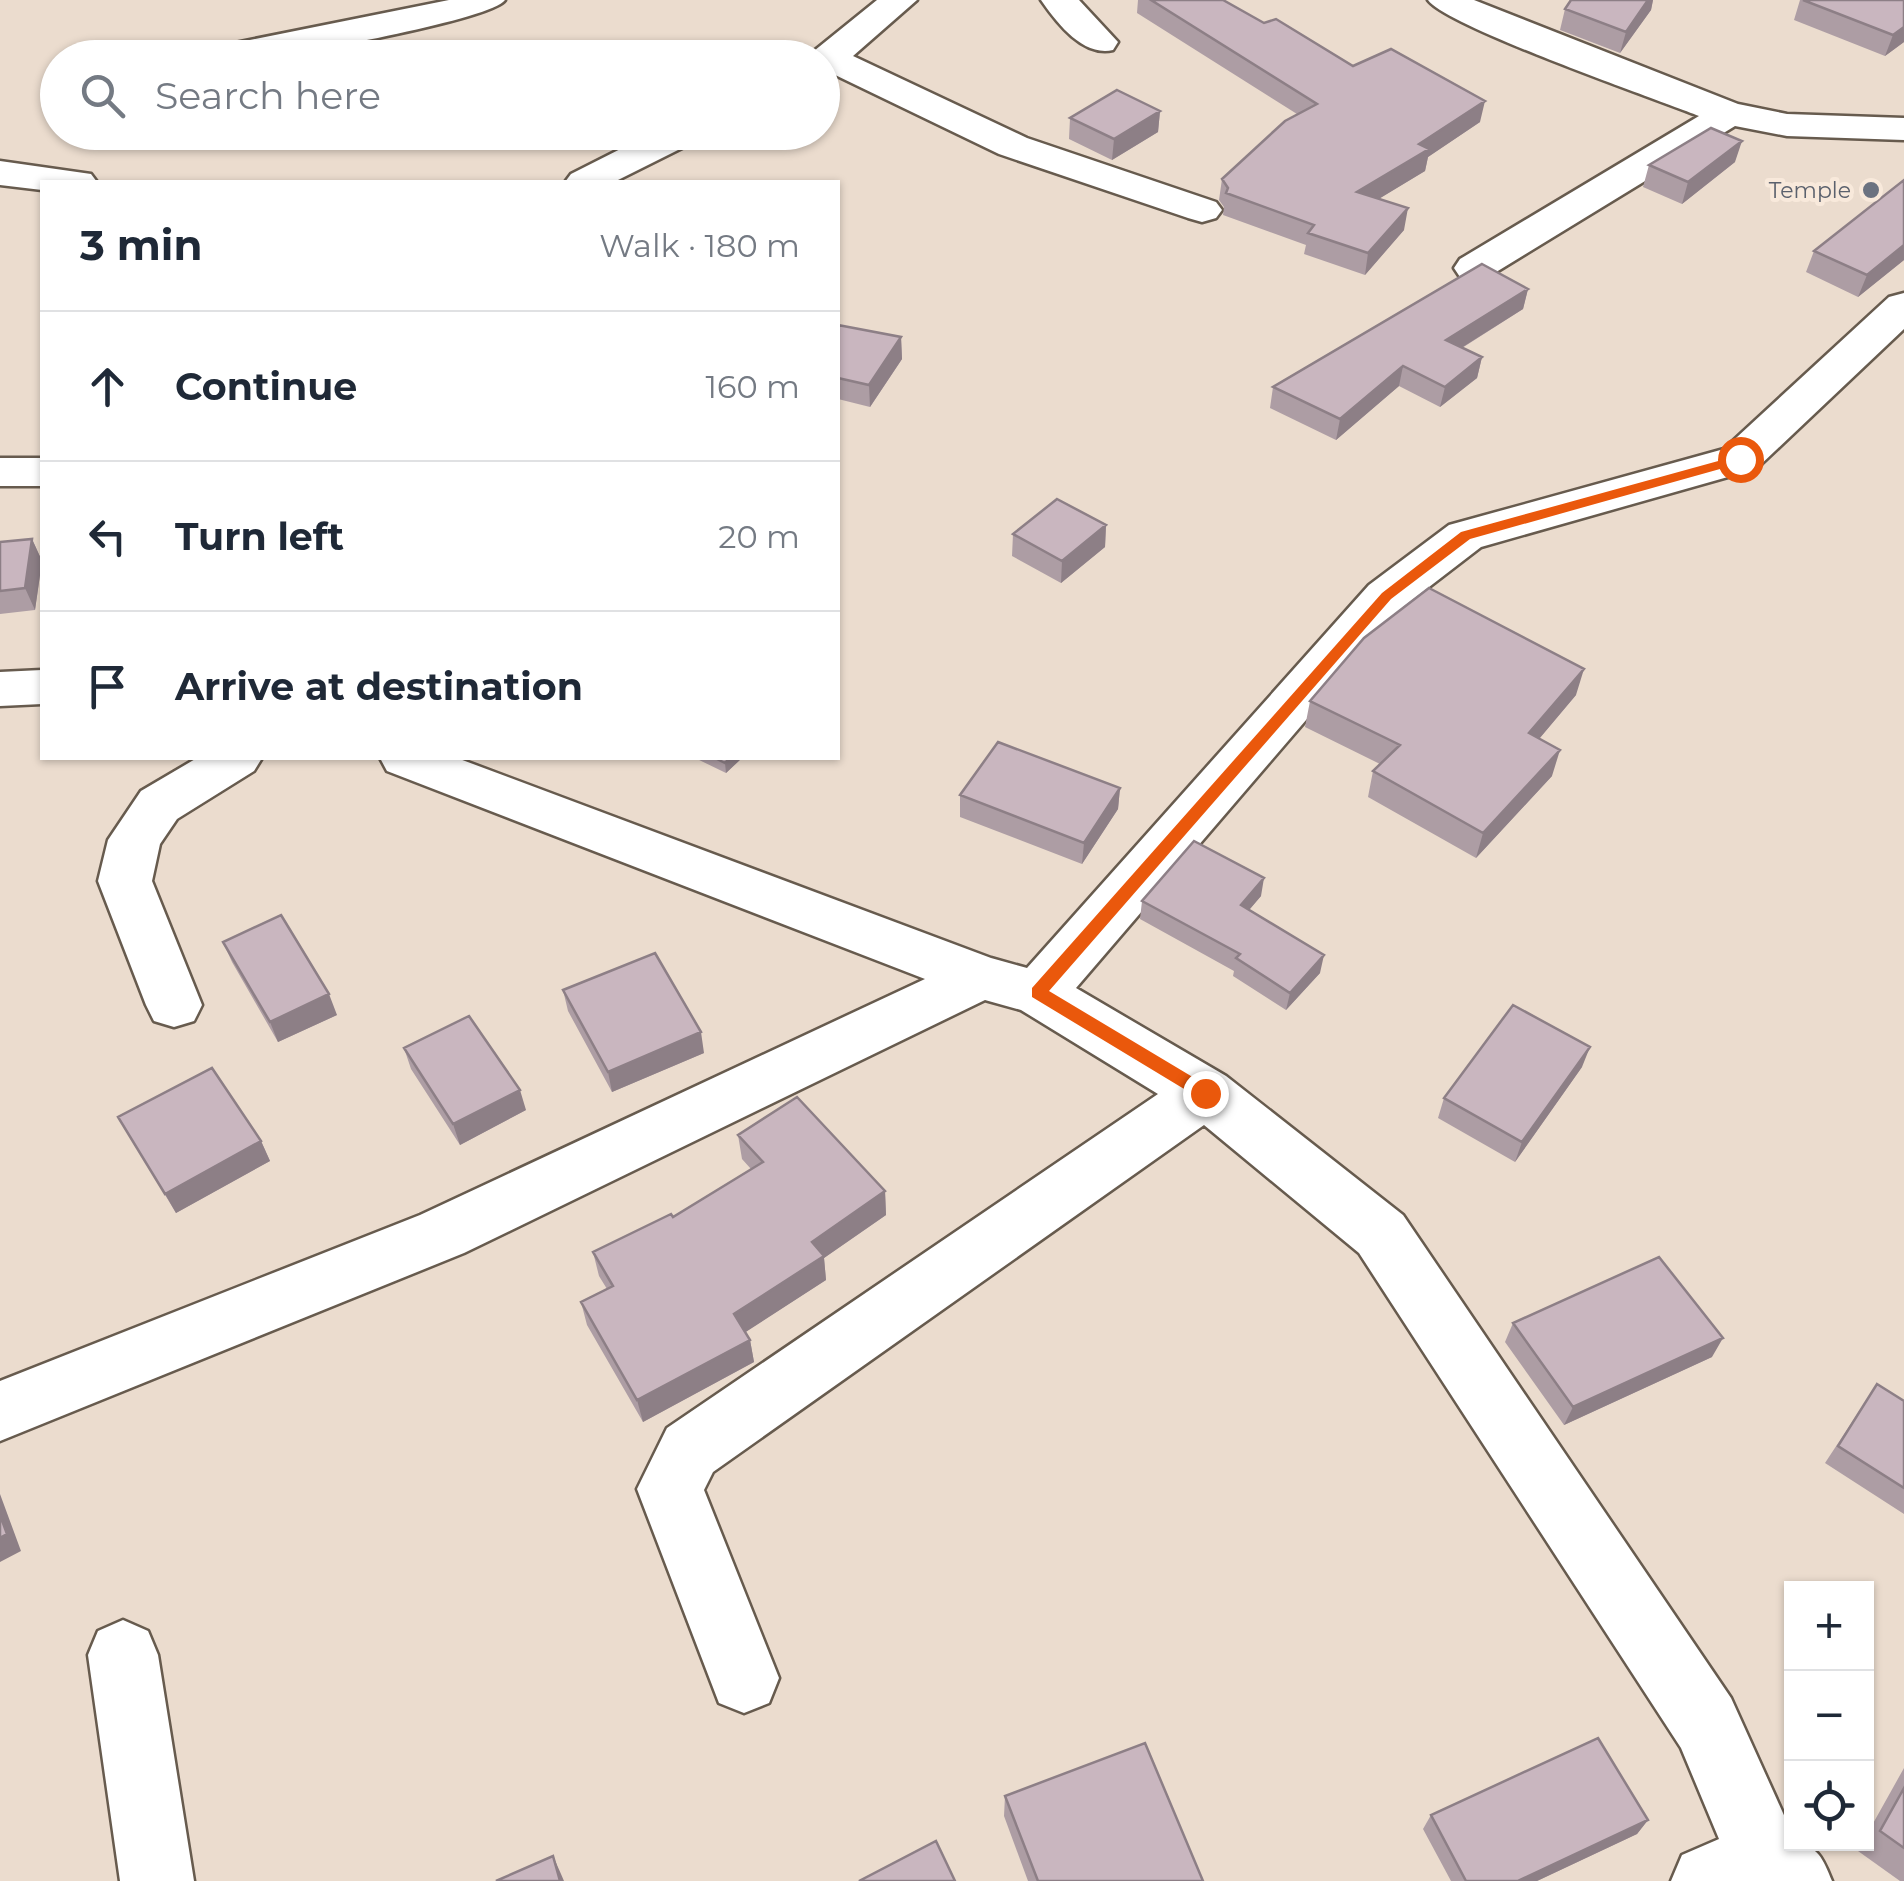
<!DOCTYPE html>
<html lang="en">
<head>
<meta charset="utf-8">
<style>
	:root { --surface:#fff; --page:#f6f6f7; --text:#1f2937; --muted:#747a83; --line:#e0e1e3 }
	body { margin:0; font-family:Montserrat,sans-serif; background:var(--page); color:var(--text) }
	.controls { position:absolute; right:30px; bottom:30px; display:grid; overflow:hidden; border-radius:0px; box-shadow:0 2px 8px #0004 }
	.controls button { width:90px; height:90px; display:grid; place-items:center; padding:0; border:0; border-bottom:2px solid var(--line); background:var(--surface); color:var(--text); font:50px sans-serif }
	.stop { position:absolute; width:30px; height:30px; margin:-22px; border:8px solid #ea580c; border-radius:50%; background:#fff }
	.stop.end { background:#ea580c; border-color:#fff; box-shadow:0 2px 10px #0008 }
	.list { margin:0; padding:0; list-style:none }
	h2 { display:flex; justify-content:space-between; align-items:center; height:130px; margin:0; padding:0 40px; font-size:42px }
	h2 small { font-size:32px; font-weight:400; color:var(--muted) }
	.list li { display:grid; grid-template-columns:65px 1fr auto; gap:30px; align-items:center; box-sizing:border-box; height:150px; padding:0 40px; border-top:2px solid var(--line) }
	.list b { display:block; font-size:38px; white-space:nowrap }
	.list em { font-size:32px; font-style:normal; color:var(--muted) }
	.icon { flex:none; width:55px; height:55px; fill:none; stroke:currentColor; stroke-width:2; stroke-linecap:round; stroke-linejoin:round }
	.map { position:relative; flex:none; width:1904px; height:1881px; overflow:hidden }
	.search { position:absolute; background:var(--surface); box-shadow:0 2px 8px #0004; left:40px; top:40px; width:800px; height:110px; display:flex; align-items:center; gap:25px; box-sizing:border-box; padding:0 35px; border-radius:55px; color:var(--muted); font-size:38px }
	.panel { position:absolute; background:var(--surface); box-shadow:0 2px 8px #0004; left:40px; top:180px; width:800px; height:580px; border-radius:0px }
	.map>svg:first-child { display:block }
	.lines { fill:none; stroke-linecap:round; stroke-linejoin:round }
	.street-casing { stroke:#675b4e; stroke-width:5 }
	.street { fill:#fff; fill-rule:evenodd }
	.wall { fill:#ad9da4 }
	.shaded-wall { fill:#8d7f86 }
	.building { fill:#c9b6bf; stroke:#8d7f86; stroke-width:2.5 }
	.route { fill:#ea580c }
	.worship-dot { fill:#6b7280; stroke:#f8e9db; stroke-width:4 }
	.labels { text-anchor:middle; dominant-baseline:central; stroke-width:8; stroke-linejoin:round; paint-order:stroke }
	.far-worship-label { font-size:22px; fill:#5b616d; stroke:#f8e9db; text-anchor:end }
</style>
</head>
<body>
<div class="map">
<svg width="1904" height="1881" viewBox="0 0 1904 1881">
	<rect width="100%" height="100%" fill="#ebdcce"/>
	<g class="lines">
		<g class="street-casing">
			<path id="street" d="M449,0h56c-13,19 -197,52 -231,57 -25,3 -52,1 -77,1l5,-8 13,-3z
				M877,0h40l-64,56 174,82 189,64 6,8 -6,8 -14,4 -14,-4 -189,-64 -170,-82 -7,2v-16l-13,-3z
				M1041,0h38l39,42 -5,8c-30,7 -56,-27 -72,-50z
				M1428,0h46l264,104 49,10 117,4v22l-117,-4 -52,-10 -247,151 -14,3 -14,-3 -6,-9 6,-9 239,-143c-43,-17 -253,-90 -271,-116z
				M654,132h50l-6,8 -84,42h-49l6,-8z
				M0,161l91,13 6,8h-55v8l-42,-5z
				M1904,293v36l-148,140 -275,78 -78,60 -327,381 150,88 177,139 328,483 61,135v11c26,0 31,15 40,37h-161l11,-26 37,-16 -38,-91 -322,-495 -155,-128 -491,347 -9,18 75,188 -10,25 -25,10 -25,-10 -82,-214 30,-61 491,-334 -137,-84 -36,-10 -521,253 -464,188v-60l420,-166 505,-236 -538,-208 -7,-13h77l534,200 36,10 342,-383 80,-60 275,-76 165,-152z
				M0,458h42v28h-42z
				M42,670v34l-42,2v-34z
				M197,758h65l-8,13 -77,48 -17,25 -8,37 50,124 -8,16 -20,6 -20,-6 -8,-16 -48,-124 10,-41 33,-49z
				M123,1620l25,11 10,24 36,226h-74l-32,-226 10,-24z"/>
		</g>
		<use href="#street" class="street"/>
	</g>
	<path class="wall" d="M1138,0h85l41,23 89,43 127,56 -52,35 -3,14 -47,28 26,31 -39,45 -61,-21 2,-9 -83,-30 1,-8 -5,-7 3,-21 75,-65 -160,-101z
		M1653,0l-2,10 -31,43 -60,-23 5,-21z
		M1800,0h104v42l-19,14 -91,-36z
		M1160,111l-2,21 -46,28 -43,-21 1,-21z
		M1735,162l-53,42 -39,-17 6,-22z
		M1904,180v80l-46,37 -52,-25 8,-21z
		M1528,289l-5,20 -61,39 20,9 -5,21 -37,29 -41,-21 -63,54 -66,-32 3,-21z
		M838,325l63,12 1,22 -32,48 -32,-8z
		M1106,525l-1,22 -44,36 -49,-27 1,-22z
		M32,539l10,22 -7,49 -35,4v-72z
		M1576,695l-37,44 13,37 -76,82 -108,-61 5,-26 7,-7 -75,-37 5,-26z
		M695,758h47l-16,15z
		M1120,788l-2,21 -36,55 -122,-47v-22z
		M1261,896l-12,14 71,63 -34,37 -53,-34 1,-5 -94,-52 2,-18z
		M223,942l114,73 -59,27 -46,-80z
		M563,990l141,63 -92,39 -44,-81z
		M404,1048l122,62 -66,35 -49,-76z
		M1582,1067l-67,95 -77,-44 6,-20z
		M118,1117l143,24 9,20 -94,52z
		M738,1135l147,56 1,24 -62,43 2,22 -81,52 5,8 4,22 -111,60 -56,-97 -6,-23 26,-13 -8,-13 -6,-24 80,-35 78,-48 -9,-10z
		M1513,1323l199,34 -148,68 -59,-83z
		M1877,1384l27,17v113l-79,-51z
		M1904,1768v113h-4l-42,-30 4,-7h4v-8z
		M1005,1796l198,85h-175l-24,-65z
		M1431,1815l217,5 -11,14 -100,47h-86l-28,-52z"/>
	<path class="shaded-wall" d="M1648,0h5l-2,10 -31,43 6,-21z
		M1904,27v15l-19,14 8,-21z
		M1485,101l-5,21 -52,35 -3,14 -71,43 3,-22 62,-48z
		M1160,111l-2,21 -46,28 2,-21z
		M1742,141l-7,21 -53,42 6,-22z
		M1408,208l-4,22 -39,45 3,-22z
		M1904,245v15l-46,37 9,-22z
		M1528,289l-5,20 -81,51 4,-20z
		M901,337l1,22 -32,48 -1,-22z
		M1482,357l-5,21 -37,29 5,-20z
		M1403,366l-4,20 -63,54 4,-21z
		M1106,525l-1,22 -44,36 1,-22z
		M32,539l10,22 -7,49 -10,-22z
		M1584,669l-8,26 -54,64 7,-26z
		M1560,750l-8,26 -76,82 7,-25z
		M730,758h12l-16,15 -1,-10z
		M1120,788l-2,21 -36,55 2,-21z
		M1264,878l-3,18 -23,27 3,-18z
		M1324,955l-4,18 -34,37 4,-17z
		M329,994l8,21 -59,27 -8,-20z
		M701,1032l3,21 -92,39 -4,-20z
		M1590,1047l-8,20 -67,95 7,-20z
		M520,1090l6,20 -66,35 -7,-21z
		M261,1141l9,20 -94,52 -11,-19z
		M885,1191l1,24 -62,43 2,22 -88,57 -4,-23 78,-72z
		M1723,1338l-11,19 -148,68 9,-18z
		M750,1340l4,22 -111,60 -6,-22z
		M0,1494l21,57 -21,11z
		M1648,1820l-11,14 -100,47h-19z
		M553,1856l8,18 3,7h-4z"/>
	<path class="building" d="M1151,0h72l41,23 12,-4 77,47 38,-17 94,52 -66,43 10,5 -72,43 51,16 -40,45 -60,-20 6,-8 -88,-32 2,-5 -6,-9 63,-58 32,-17z
		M1571,0h77l-22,32 -61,-23z
		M1803,0h101v27l-11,8z
		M1117,90l43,21 -46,28 -44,-21z
		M1711,128l31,13 -54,41 -39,-17z
		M1904,180v65l-37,30 -53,-24z
		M1482,264l46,25 -82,51 36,17 -37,30 -42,-21 -63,53 -67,-32z
		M838,325l63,12 -32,48 -31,-7z
		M1057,499l49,26 -44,36 -49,-27z
		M32,539l-7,49 -25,3v-49z
		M1429,588l155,81 -55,64 31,17 -77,83 -110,-62 27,-26 -90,-44 54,-63z
		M998,742l122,46 -36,55 -124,-48z
		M715,758h15l-5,5z
		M1194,841l70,37 -23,27 83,50 -34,38 -54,-35 4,-4 -98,-53z
		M281,915l48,79 -59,28 -47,-80z
		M655,953l46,79 -93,40 -45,-82z
		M1513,1005l77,42 -68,95 -78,-44z
		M469,1016l51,74 -67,34 -49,-76z
		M212,1068l49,73 -96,53 -47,-77z
		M797,1097l88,94 -73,51 12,14 -90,58 16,26 -113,60 -56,-98 32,-16 -20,-34 78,-38 2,3 90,-55 -25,-27z
		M1659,1257l64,81 -150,69 -60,-84z
		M1877,1384l27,17v87l-66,-42z
		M0,1515l7,19 -7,4z
		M1598,1738l50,82 -130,61h-52l-35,-66z
		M1145,1743l58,138h-165l-33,-85z
		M1904,1788v60l-24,-17z
		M936,1841l19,40h-96z
		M553,1856l7,25h-64z"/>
	<path class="route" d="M1740,455l7,4 -2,3 -275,77 -79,60 -342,392 162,97v10h-12l-167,-101v-9l350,-395 79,-61z"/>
	<circle class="worship-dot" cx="1871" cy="190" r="10"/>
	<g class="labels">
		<g class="far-worship-label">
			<text x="1851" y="190">Temple</text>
		</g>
	</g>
</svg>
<div class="controls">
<button>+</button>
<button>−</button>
<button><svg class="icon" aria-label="locate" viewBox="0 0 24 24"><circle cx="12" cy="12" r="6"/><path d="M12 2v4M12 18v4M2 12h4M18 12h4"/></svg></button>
</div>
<div class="stop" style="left:1740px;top:459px"></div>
<div class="stop end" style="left:1205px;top:1093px"></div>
<div class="search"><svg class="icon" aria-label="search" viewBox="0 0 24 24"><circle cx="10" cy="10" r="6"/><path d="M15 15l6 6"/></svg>Search here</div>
<section class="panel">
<h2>3 min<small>Walk · 180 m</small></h2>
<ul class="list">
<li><svg class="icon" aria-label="ahead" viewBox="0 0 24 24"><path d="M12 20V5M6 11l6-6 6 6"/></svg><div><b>Continue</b></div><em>160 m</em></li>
<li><svg class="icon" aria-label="left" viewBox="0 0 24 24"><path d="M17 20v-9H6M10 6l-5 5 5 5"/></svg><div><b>Turn left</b></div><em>20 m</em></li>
<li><svg class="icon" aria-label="arrive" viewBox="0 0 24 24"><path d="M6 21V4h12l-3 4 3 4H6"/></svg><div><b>Arrive at destination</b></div></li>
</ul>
</section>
</div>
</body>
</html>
